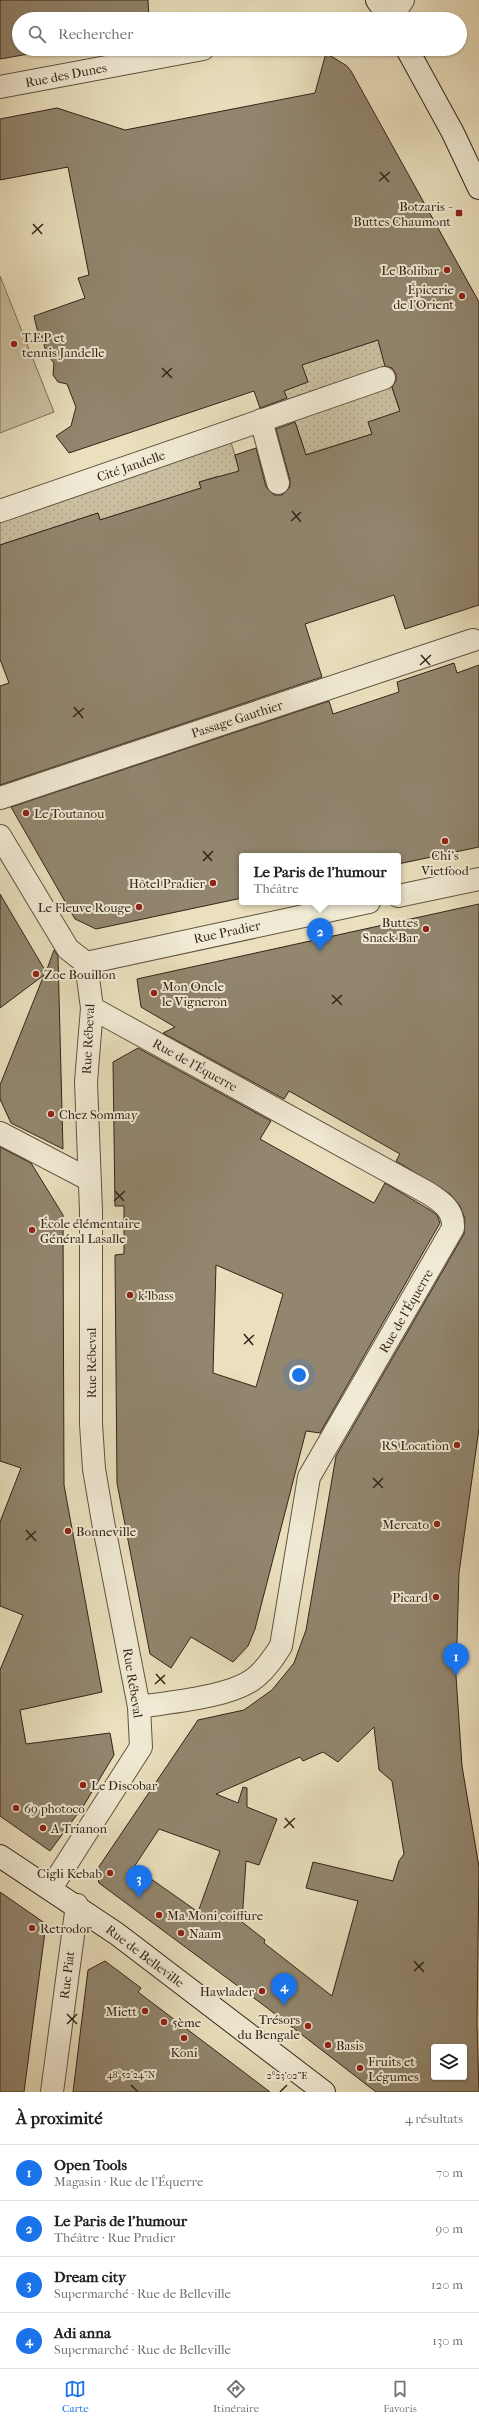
<!DOCTYPE html>
<html lang="fr">
<head>
<meta charset="utf-8">
<style>
	:root { --surface:#fff; --page:#f2f2f2; --text:#202124; --muted:#757577; --line:#e0e0e0; --accent:#1a73e8 }
	body { margin:0; font-family:"IM FELL French Canon",serif; background:var(--page); color:var(--text) }
	.controls { position:absolute; right:12px; bottom:12px; display:grid; overflow:hidden; border-radius:4px; box-shadow:0 1px 3px #0004 }
	.controls button { width:36px; height:36px; display:grid; place-items:center; padding:0; border:0; border-bottom:1px solid var(--line); background:var(--surface); color:var(--text); font:20px sans-serif }
	.you { position:absolute; left:299px; top:1375px; width:14px; height:14px; margin:-10px; border:3px solid #fff; border-radius:50%; background:#1a73e8; box-shadow:0 0 0 6px #1a73e833 }
	.badge { display:grid; place-items:center; width:26px; height:26px; border-radius:50%; background:var(--accent); color:#fff; font-size:13px; font-weight:700 }
	.pin { position:absolute; translate:-50% -33px; filter:drop-shadow(0 1px 2px #0008) }
	.pin::after { content:''; position:absolute; top:21px; width:14px; height:12px; background:inherit; clip-path:polygon(0 0,100% 0,50% 100%) }
	.popup { position:absolute; left:239px; top:853px; width:162px; height:52px; box-sizing:border-box; display:grid; place-content:center; border-radius:4px; background:var(--surface); filter:drop-shadow(0 1px 3px #0005); font-size:13px; white-space:nowrap; color:var(--muted) }
	.popup b { font-size:15px; color:var(--text) }
	.popup::after { content:''; position:absolute; left:50%; top:100%; margin-left:-8px; border:8px solid transparent; border-top-color:var(--surface) }
	.list { margin:0; padding:0; list-style:none }
	h2 { display:flex; justify-content:space-between; align-items:center; height:52px; margin:0; padding:0 16px; font-size:17px }
	h2 small { font-size:13px; font-weight:400; color:var(--muted) }
	.list li { display:grid; grid-template-columns:26px 1fr auto; gap:12px; align-items:center; box-sizing:border-box; height:56px; padding:0 16px; border-top:1px solid var(--line) }
	.list b { display:block; font-size:15px; white-space:nowrap }
	.list p { margin:0; font-size:13px; white-space:nowrap; color:var(--muted) }
	.list em { font-size:13px; font-style:normal; color:var(--muted) }
	.icon { flex:none; width:22px; height:22px; fill:none; stroke:currentColor; stroke-width:2; stroke-linecap:round; stroke-linejoin:round }
	.map { position:relative; flex:none; width:479px; height:2092px; overflow:hidden }
	.search { position:absolute; background:var(--surface); box-shadow:0 1px 3px #0004; left:12px; right:12px; top:12px; height:44px; display:flex; align-items:center; gap:10px; box-sizing:border-box; padding:0 14px; border-radius:22px; color:var(--muted); font-size:15px }
	.sheet { height:276px; background:var(--surface) }
	nav { display:flex; justify-content:space-around; align-items:center; box-sizing:border-box; height:56px; border-top:1px solid var(--line); background:var(--surface); font-size:11px; color:var(--muted) }
	nav a { display:grid; justify-items:center; gap:2px }
	nav .on { color:var(--accent) }
	.map>svg:first-child { display:block }
	.park { fill:#cbc0a2; stroke:#7f725e }
	.garden { fill:url(#garden-dots); stroke:#7f725e }
	.building { fill:#92866f; stroke:#332419; fill-rule:evenodd }
	.lines { fill:none; stroke-linecap:round; stroke-linejoin:round }
	.street-casing { stroke:#615342; stroke-width:24 }
	.secondary-casing { stroke:#332419; stroke-width:24 }
	.street { stroke:#f1ebd5; stroke-width:22 }
	.secondary { stroke:#f1ebd5; stroke-width:22 }
	.ticks { fill:none; stroke:#332419; stroke-width:1.5 }
	.poi-dot { fill:#8f2418; stroke:#f1ebd5; stroke-width:1.5 }
	.labels { text-anchor:middle; dominant-baseline:central; stroke-width:4; stroke-linejoin:round; paint-order:stroke }
	.street-label { font-size:13px; fill:#332419; stroke:#f1ebd5 }
	.poi-label { font-size:13px; fill:#332419; stroke:#f1ebd5; text-anchor:start }
	.ticks-label { font-size:10px; text-anchor:middle; fill:#332419; stroke:#f1ebd5; stroke-width:4; stroke-linejoin:round; paint-order:stroke }
</style>
</head>
<body>
<div class="map">
<svg width="479" height="2092" viewBox="0 0 479 2092">
	<defs>
		<pattern id="garden-dots" width="8" height="8" patternUnits="userSpaceOnUse"><rect width="8" height="8" fill="#cbc0a2"/><path d="M2 2h.1M6 6h.1" fill="none" stroke="#afa58b" stroke-width="1.8" stroke-linecap="round"/></pattern>
	</defs>
	<rect width="100%" height="100%" fill="#eae0be"/>
	<filter id="stains"><feTurbulence type="fractalNoise" baseFrequency=".005" numOctaves="4"/><feColorMatrix values="0 0 0 0 .2 0 0 0 0 .09 0 0 0 0 .02 0 0 0 .5 -.17"/></filter>
	<radialGradient id="worn" r=".72"><stop offset=".6" stop-color="#630" stop-opacity="0"/><stop offset="1" stop-color="#630" stop-opacity=".3"/></radialGradient>
	<path class="park" d="M0,276l54,136 -54,21z"/>
	<path class="garden" d="M303,327l14,33 61,-20 8,27 -125,42 -3,-9 50,-18 -7,-18z
		M391,385l13,38 -20,-6 -16,5 4,12 -71,22 3,-8 -10,-29z
		M231,442l10,34 -21,6 -2,-6 -19,6 2,6 -101,32 -2,-7 -98,32v-25z"/>
	<path class="building" d="M0,0h148l1,19h-130v30h38l-57,10z
		M326,53l21,13 4,5 128,231v303l-74,24 -11,-34 -89,29 17,53 -322,108v-99l9,-3 -9,-24v-114l98,-32 2,7 101,-32 -2,-6 40,-11 -4,-16 21,-7 10,39 8,8h8l8,-8v-7l-14,-51 19,-7 11,33 66,-21 -4,-12 32,-11 -8,-24 4,-6v-7l-4,-6 -7,-2 -7,-26 -76,25 6,17 -24,9 3,7 -27,10 -6,-17 -185,62 -13,-17 15,-10 5,-19 -9,-23 -9,-2 -5,-7 1,-12 -8,-10 -3,-14 -6,-10 -3,-13 51,-18 -7,-20 11,-3 -21,-108 -68,13v-61l57,-11 68,22 190,-37z
		M454,663l3,10 22,-8v182l-81,17v-8h-156v42l-146,31 -21,-10 -64,-112 318,-106 4,13 66,-22 -2,-10z
		M0,894l46,78 8,-22 4,6 5,193 -52,-26 -11,-24v-14l44,-110 -44,33z
		M479,904v524l-20,145 -3,103 6,90 17,101 -2,157 2,68h-103l-110,-85 -167,-124 -3,-12 102,-151 46,-10 28,-20 22,-27 12,-33 30,-174 128,-222 1,-15 -5,-13 -10,-12 -54,-33 4,-7 -111,-63 -5,8 -121,-66 12,-6 -34,-20 -4,-28zM374,1727l5,43 13,11 12,73 -5,7 -6,20 -80,-19 -7,26 52,13 -26,95 -68,-53 1,-3 -23,-18 4,-61 13,4 18,-46 -30,-12v-19l-4,-1 -5,16 -22,-9 84,-37 3,4 20,-9 15,10zM159,1829l61,22 -22,61 -64,-45zM434,2047h30v30h-30z
		M138,1048l133,73 -11,18 114,64 11,-20 45,27 7,5 3,8 -120,210 -14,-2 -51,198 -7,17 -15,16 -42,-25 -20,31 -21,-14 -33,-171 -2,-228 9,-1v-48h-9l-2,-144zM216,1265l67,29 -27,93 -43,-14z
		M0,1147l31,16 32,52 1,270 38,207 -82,18 6,34 84,-11 4,22 -30,50 -34,46 -50,-35v-146l23,-55 -23,-9v-84l21,-54 -21,-7z
		M0,1892l46,32 -22,168h-24z
		M105,1961l36,27 -3,4 132,100h-197l15,-122z"/>
	<g class="lines">
		<g class="street-casing">
			<path id="street" d="M386,19h4l13,-19
				M0,87l203,-38
				M261,420l17,63
				M0,511l384,-133
				M0,798l473,-158
				M0,836l68,113 18,14 6,45 -6,74 5,129v213l3,45 9,53 36,185 2,40 -90,141
				M398,896l81,-17
				M86,963l283,-61
				M92,1008l336,185c14,9 26,17 25,35l-144,249 -28,169c-7,11 -14,22 -25,31 -23,20 -86,25 -117,30
				M0,1133l90,47
				M52,2092l25,-187"/>
		</g>
		<g class="secondary-casing">
			<path id="secondary" d="M377,0l13,19
				M407,49l46,84 26,55
				M0,1856l117,78 207,158"/>
		</g>
		<use href="#street" class="street"/>
		<use href="#secondary" class="secondary"/>
	</g>
	<path class="ticks" d="M380,172l9,10M379,181l11,-9M33,224l9,10M32,234l11,-10M162,368l10,10M162,377l10,-9M292,511l9,11M291,521l10,-9M421,655l9,10M420,665l11,-10M74,707l9,11M73,717l11,-9M203,851l9,10M203,861l10,-10M332,995l10,10M332,1004l10,-9M115,1191l9,10M114,1201l11,-10M244,1334l9,11M244,1344l10,-9M373,1478l10,10M373,1488l10,-10M26,1530l10,11M26,1540l10,-9M156,1674l9,10M155,1684l10,-9M285,1818l9,10M284,1828l11,-10M414,1961l10,11M414,1971l10,-9M67,2014l10,10M67,2024l10,-10M131,2085l7,7M280,2092l7,-7"/>
	<g class="poi-dot">
		<rect x="455" y="209" width="8" height="8" rx="2"/>
		<circle cx="447" cy="270" r="4"/>
		<circle cx="462" cy="296" r="4"/>
		<circle cx="14" cy="344" r="4"/>
		<circle cx="26" cy="813" r="4"/>
		<circle cx="445" cy="841" r="4"/>
		<circle cx="213" cy="883" r="4"/>
		<circle cx="139" cy="907" r="4"/>
		<circle cx="426" cy="929" r="4"/>
		<circle cx="36" cy="974" r="4"/>
		<circle cx="154" cy="993" r="4"/>
		<circle cx="51" cy="1114" r="4"/>
		<circle cx="32" cy="1230" r="4"/>
		<circle cx="130" cy="1295" r="4"/>
		<circle cx="457" cy="1445" r="4"/>
		<circle cx="437" cy="1524" r="4"/>
		<circle cx="68" cy="1531" r="4"/>
		<circle cx="436" cy="1597" r="4"/>
		<circle cx="83" cy="1785" r="4"/>
		<circle cx="16" cy="1808" r="4"/>
		<circle cx="43" cy="1828" r="4"/>
		<circle cx="110" cy="1873" r="4"/>
		<circle cx="159" cy="1915" r="4"/>
		<circle cx="32" cy="1928" r="4"/>
		<circle cx="181" cy="1933" r="4"/>
		<circle cx="262" cy="1991" r="4"/>
		<circle cx="145" cy="2011" r="4"/>
		<circle cx="164" cy="2022" r="4"/>
		<circle cx="308" cy="2026" r="4"/>
		<circle cx="184" cy="2038" r="4"/>
		<circle cx="328" cy="2045" r="4"/>
		<circle cx="360" cy="2068" r="4"/>
	</g>
	<g class="labels">
		<g class="street-label">
			<text transform="translate(66 75) rotate(-11)">Rue des Dunes</text>
			<text transform="translate(131 466) rotate(-19)">Cité Jandelle</text>
			<text transform="translate(237 719) rotate(-18)">Passage Gauthier</text>
			<text transform="translate(227 932) rotate(-12)">Rue Pradier</text>
			<text transform="translate(88 1039) rotate(-87)">Rue Rébeval</text>
			<text transform="translate(195 1065) rotate(29)">Rue de l'Équerre</text>
			<text transform="translate(406 1311) rotate(-60)">Rue de l'Équerre</text>
			<text transform="translate(91 1363) rotate(-90)">Rue Rébeval</text>
			<text transform="translate(133 1683) rotate(81)">Rue Rébeval</text>
			<text transform="translate(145 1956) rotate(37)">Rue de Belleville</text>
			<text transform="translate(67 1975) rotate(-83)">Rue Piat</text>
		</g>
		<g class="poi-label">
			<text x="451" y="206" text-anchor="end">Botzaris -<tspan x="451" dy="15">Buttes Chaumont</tspan></text>
			<text x="439" y="270" text-anchor="end">Le Bolibar</text>
			<text x="454" y="289" text-anchor="end">Épicerie<tspan x="454" dy="15">de l'Orient</tspan></text>
			<text x="22" y="337">T.E.P et<tspan x="22" dy="15">tennis Jandelle</tspan></text>
			<text x="34" y="813">Le Toutanou</text>
			<text x="445" y="855" text-anchor="middle">Chi's<tspan x="445" dy="15">Vietfood</tspan></text>
			<text x="205" y="883" text-anchor="end">Hôtel Pradier</text>
			<text x="131" y="907" text-anchor="end">Le Fleuve Rouge</text>
			<text x="418" y="922" text-anchor="end">Buttes<tspan x="418" dy="15">Snack Bar</tspan></text>
			<text x="44" y="974">Zoe Bouillon</text>
			<text x="162" y="986">Mon Oncle<tspan x="162" dy="15">le Vigneron</tspan></text>
			<text x="59" y="1114">Chez Sommay</text>
			<text x="40" y="1223">École élémentaire<tspan x="40" dy="15">Général Lasalle</tspan></text>
			<text x="138" y="1295">k'lbass</text>
			<text x="449" y="1445" text-anchor="end">RS Location</text>
			<text x="429" y="1524" text-anchor="end">Mercato</text>
			<text x="76" y="1531">Bonneville</text>
			<text x="428" y="1597" text-anchor="end">Picard</text>
			<text x="91" y="1785">Le Discobar</text>
			<text x="24" y="1808">69 photoco</text>
			<text x="51" y="1828">A Trianon</text>
			<text x="102" y="1873" text-anchor="end">Cigli Kebab</text>
			<text x="167" y="1915">Ma Moni coiffure</text>
			<text x="40" y="1928">Retrodor</text>
			<text x="189" y="1933">Naam</text>
			<text x="254" y="1991" text-anchor="end">Hawlader</text>
			<text x="137" y="2011" text-anchor="end">Miett</text>
			<text x="300" y="2019" text-anchor="end">Trésors<tspan x="300" dy="15">du Bengale</tspan></text>
			<text x="172" y="2022">5ème</text>
			<text x="336" y="2045">Basis</text>
			<text x="184" y="2052" text-anchor="middle">Koni</text>
			<text x="368" y="2061">Fruits et<tspan x="368" dy="15">Légumes</tspan></text>
		</g>
	</g>
	<g class="ticks-label">
		<text x="131" y="2078">48°52'24"N</text>
		<text x="287" y="2079">2°23'02"E</text>
	</g>
	<rect width="100%" height="100%" filter="url(#stains)"/>
	<rect width="100%" height="100%" fill="url(#worn)"/>
</svg>
<div class="controls">
<button><svg class="icon" aria-label="layers" viewBox="0 0 24 24"><path d="M12 4l9 5-9 5-9-5zM3 14l9 5 9-5"/></svg></button>
</div>
<div class="you"></div>
<div class="pin badge" style="left:456px;top:1676px">1</div>
<div class="pin badge" style="left:320px;top:951px">2</div>
<div class="popup"><b>Le Paris de l'humour</b>Théâtre</div>
<div class="pin badge" style="left:139px;top:1898px">3</div>
<div class="pin badge" style="left:284px;top:2006px">4</div>
<div class="search"><svg class="icon" aria-label="search" viewBox="0 0 24 24"><circle cx="10" cy="10" r="6"/><path d="M15 15l6 6"/></svg>Rechercher</div>
</div>
<section class="sheet">
<h2>À proximité<small>4 résultats</small></h2>
<ul class="list">
<li><span class="badge">1</span><div><b>Open Tools</b><p>Magasin · Rue de l'Équerre</p></div><em>70 m</em></li>
<li><span class="badge">2</span><div><b>Le Paris de l'humour</b><p>Théâtre · Rue Pradier</p></div><em>90 m</em></li>
<li><span class="badge">3</span><div><b>Dream city</b><p>Supermarché · Rue de Belleville</p></div><em>120 m</em></li>
<li><span class="badge">4</span><div><b>Adi anna</b><p>Supermarché · Rue de Belleville</p></div><em>130 m</em></li>
</ul>
</section>
<nav>
<a class="on"><svg class="icon" aria-label="map" viewBox="0 0 24 24"><path d="M3 6l6-2 6 2 6-2v14l-6 2-6-2-6 2zM9 4v14M15 6v14"/></svg>Carte</a>
<a><svg class="icon" aria-label="directions" viewBox="0 0 24 24"><path d="M12 3l9 9-9 9-9-9zM9 14v-3h6M13 9l2 2-2 2"/></svg>Itinéraire</a>
<a><svg class="icon" aria-label="saved" viewBox="0 0 24 24"><path d="M7 4h10v16l-5-4-5 4z"/></svg>Favoris</a>
</nav>
</body>
</html>
